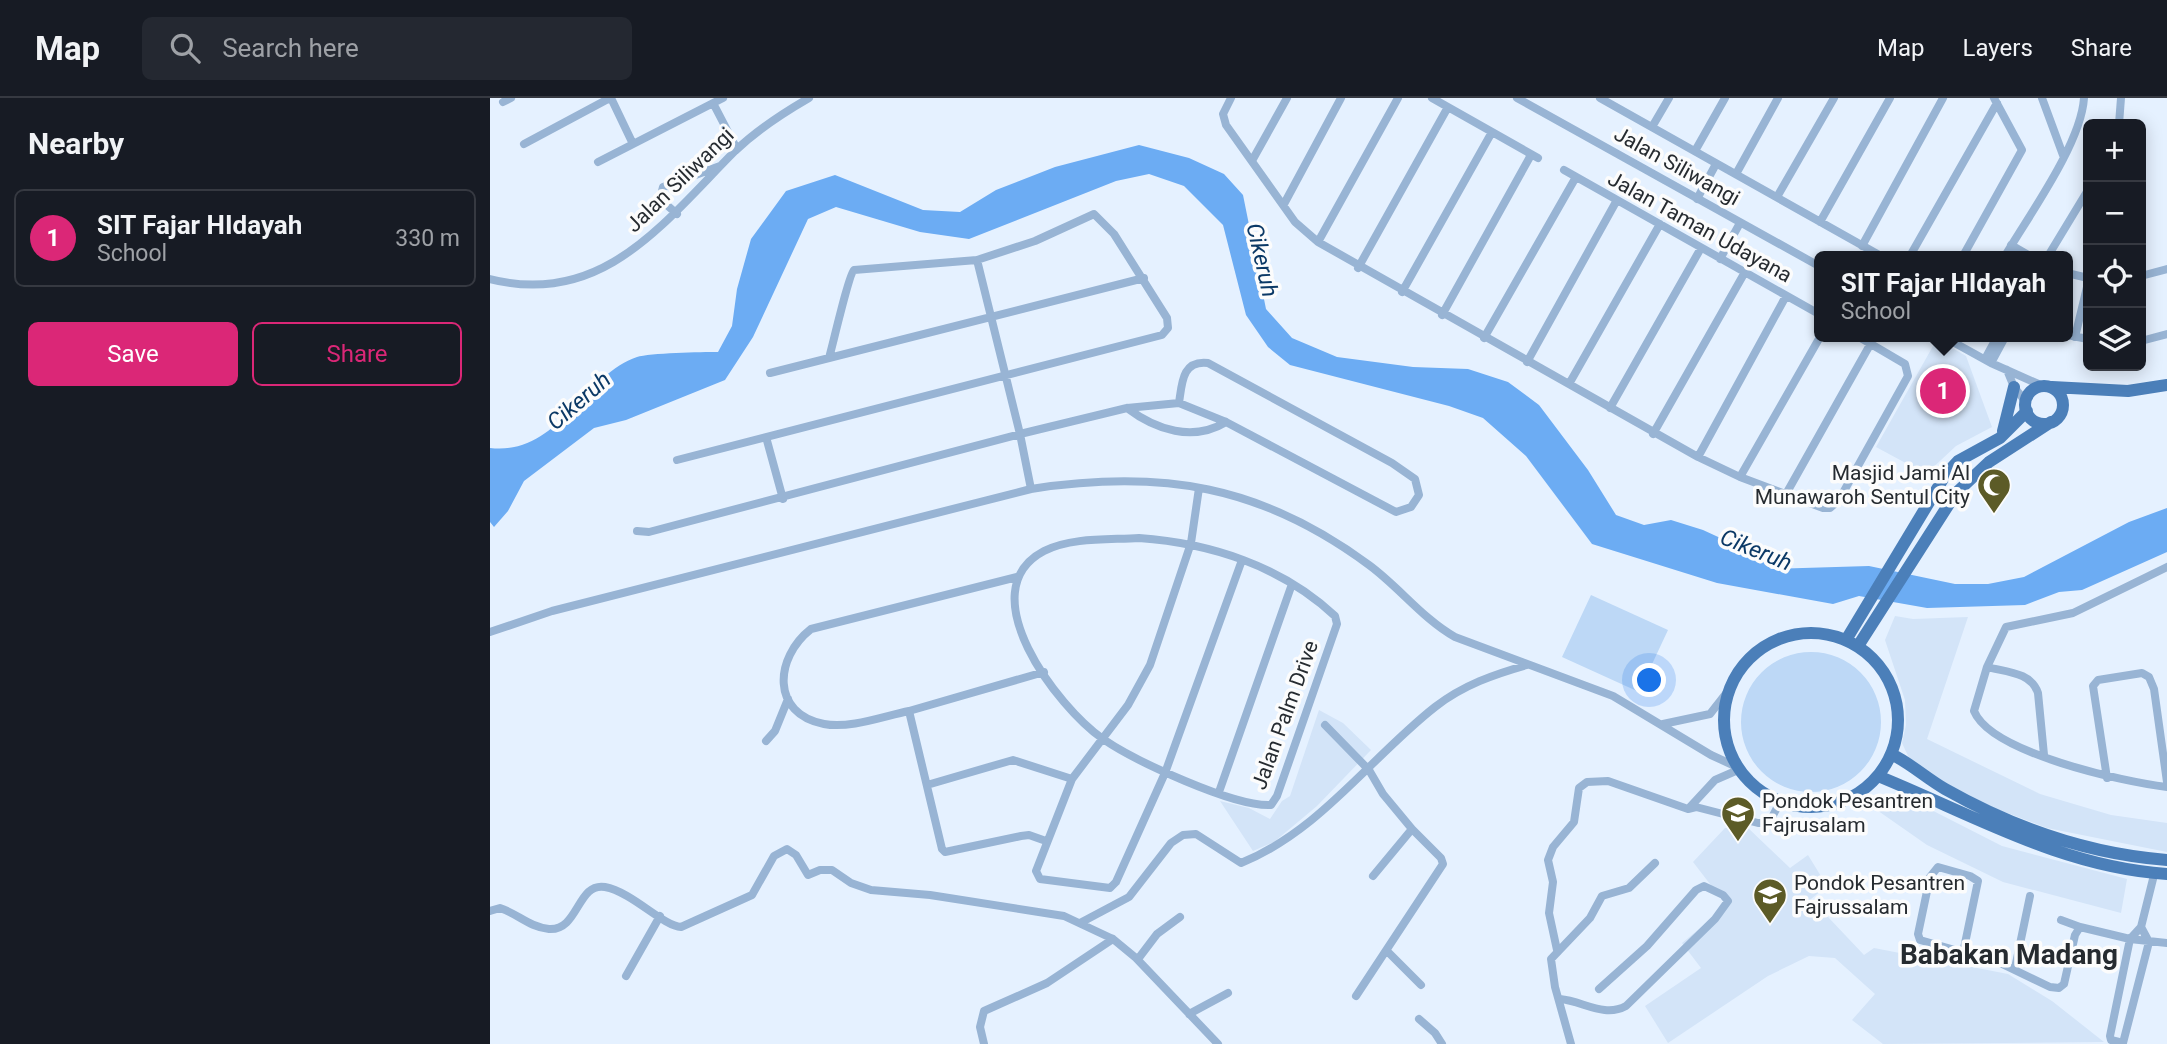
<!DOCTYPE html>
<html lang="en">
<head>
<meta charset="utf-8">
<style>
	:root { --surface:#171b24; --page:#242831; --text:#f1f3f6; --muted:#9ea1a6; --line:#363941; --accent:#db2777 }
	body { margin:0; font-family:Roboto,sans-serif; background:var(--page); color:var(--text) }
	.controls { position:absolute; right:21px; top:21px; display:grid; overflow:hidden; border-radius:10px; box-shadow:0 4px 18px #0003 }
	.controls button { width:63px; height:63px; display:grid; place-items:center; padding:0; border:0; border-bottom:2px solid var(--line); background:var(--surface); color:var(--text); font:35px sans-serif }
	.you { position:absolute; left:1160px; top:583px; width:24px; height:24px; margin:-18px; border:5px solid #fff; border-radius:50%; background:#1a73e8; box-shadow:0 0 0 10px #1a73e833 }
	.badge { display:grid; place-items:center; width:46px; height:46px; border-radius:50%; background:var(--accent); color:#fff; font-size:23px; font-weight:700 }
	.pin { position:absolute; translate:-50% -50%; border:4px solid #fff; box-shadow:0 2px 7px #0006 }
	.popup { position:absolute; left:1324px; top:153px; width:259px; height:91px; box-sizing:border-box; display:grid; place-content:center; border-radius:10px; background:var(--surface); filter:drop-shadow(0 2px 5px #0005); font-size:23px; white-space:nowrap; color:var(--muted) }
	.popup b { font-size:26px; color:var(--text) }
	.popup::after { content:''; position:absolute; left:50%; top:100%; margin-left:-14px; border:14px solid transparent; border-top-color:var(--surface) }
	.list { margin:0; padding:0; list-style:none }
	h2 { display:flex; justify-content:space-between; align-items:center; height:91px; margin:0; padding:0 28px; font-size:30px }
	h2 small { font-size:23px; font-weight:400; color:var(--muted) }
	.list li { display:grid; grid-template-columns:46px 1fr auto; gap:21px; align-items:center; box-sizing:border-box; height:98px; margin:0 14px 14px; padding:0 14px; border:2px solid var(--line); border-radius:10px }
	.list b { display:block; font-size:26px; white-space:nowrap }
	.list p { margin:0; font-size:23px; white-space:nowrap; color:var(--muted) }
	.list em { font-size:23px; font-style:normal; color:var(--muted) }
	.actions { display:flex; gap:14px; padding:21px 28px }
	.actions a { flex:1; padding:16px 0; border:2px solid var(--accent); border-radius:10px; text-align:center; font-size:24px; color:var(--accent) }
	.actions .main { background:var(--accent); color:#fff }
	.icon { flex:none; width:38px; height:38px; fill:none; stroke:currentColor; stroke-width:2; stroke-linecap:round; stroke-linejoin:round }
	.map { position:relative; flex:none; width:1677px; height:946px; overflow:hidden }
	header { display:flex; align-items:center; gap:42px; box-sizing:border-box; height:98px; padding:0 35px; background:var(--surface); border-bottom:2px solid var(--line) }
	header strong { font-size:33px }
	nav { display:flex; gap:38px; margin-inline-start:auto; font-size:24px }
	.search { width:490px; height:63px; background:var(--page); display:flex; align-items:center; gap:18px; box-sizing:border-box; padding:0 24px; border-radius:10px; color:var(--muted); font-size:26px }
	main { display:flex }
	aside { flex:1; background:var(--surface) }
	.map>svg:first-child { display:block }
	.built { fill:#d3e4f8 }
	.green { fill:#bdd8f6 }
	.water { fill:#6cacf3 }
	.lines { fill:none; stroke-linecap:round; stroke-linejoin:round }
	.minor { stroke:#98b4d4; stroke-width:8 }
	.primary { stroke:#4b7fb9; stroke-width:12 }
	.labels { text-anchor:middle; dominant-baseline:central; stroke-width:7; stroke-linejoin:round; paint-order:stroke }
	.street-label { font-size:21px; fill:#262b30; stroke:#fcfcfc }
	.poi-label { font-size:21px; fill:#262b30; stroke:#fcfcfc; text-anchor:start }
	.water-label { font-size:23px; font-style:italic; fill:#0b3966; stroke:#fcfcfc }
	.district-label { font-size:28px; font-weight:bold; fill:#262b30; stroke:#fcfcfc }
</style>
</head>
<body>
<header>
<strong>Map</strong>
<div class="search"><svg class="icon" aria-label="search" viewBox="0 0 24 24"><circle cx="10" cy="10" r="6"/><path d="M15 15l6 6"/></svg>Search here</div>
<nav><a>Map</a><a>Layers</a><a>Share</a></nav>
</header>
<main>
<aside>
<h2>Nearby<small></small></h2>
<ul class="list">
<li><span class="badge">1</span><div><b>SIT Fajar HIdayah</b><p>School</p></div><em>330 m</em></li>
</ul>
<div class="actions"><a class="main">Save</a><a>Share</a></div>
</aside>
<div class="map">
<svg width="1677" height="946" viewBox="0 0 1677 946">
	<rect width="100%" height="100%" fill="#e5f1ff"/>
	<path class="built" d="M1447,241l29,17 26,71 -36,19 -30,28 -50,-27z
		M1405,518l18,3 55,-2 -41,122 113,55 71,21 56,8v29l-120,-24 -53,-20 -54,-28 -31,-22 -7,-15 4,-18 -1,-25 -20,-60z
		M829,612l24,13 28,27 -54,56 -43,36 -21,9 -33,-50 29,7 21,11 12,-18 8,-5z
		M1410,696l102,52 125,33 -6,34 -118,-31 -76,-37 -53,-37 15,-13z
		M1257,729l43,41 18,-13 19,31 -16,13 53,56 10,-7 134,26 44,27 52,41 -221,2 -31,-24 23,-26 -40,-36 -26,-2 -41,20 -100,67 -23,-37 56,-38 -19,-25 45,-37 -34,-44 32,-34z"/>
	<path class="green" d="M1101,497l77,35 -29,62 -77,-35z
		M1251 624a70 70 0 1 1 140 0a70 70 0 1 1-140 0Z"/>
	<path class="water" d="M649,47l50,13 35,16 19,21 23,114 26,29 45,19 76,10 55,2 40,13 31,23 49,65 28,45 28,10 27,-5 32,10 50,23 18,16 98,-3 86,18h33l36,-7 105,-55 38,-14v44l-85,38 -23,2 -34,13 -98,3 -68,-12 -26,8 -116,-21 -125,-39 -66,-88 -43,-38 -34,-12 -159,-41 -22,-18 -22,-32 -23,-90 -39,-39 -35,-12 -33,7 -147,58 -49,-7 -84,-25 -28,12 -55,118 -28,43 -99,40 -32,8 -70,53 -16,30 -14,16 -4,-5v-74c69,8 92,-72 147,-91 12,-4 65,-5 81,-5l14,-26 5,-37 14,-50 35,-48 49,-16 88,35 37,2 36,-22 59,-23z"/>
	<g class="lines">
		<path class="minor" d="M121,0l22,46
			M741,0l-8,16 3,11 69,97 23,20 380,215 42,20 83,31h7l9,-8 69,-124 -3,-12 -46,-27
			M942,0l106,60
			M1027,0l302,168
			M1110,0l281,158
			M1552,0l21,57
			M13,4l8,-4
			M223,5l24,46
			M1629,26l2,-26
			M1162,29l17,-29
			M34,46l86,-46
			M1205,53l30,-53
			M763,61l34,-61
			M108,64l125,-64
			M1074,72l255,144
			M1246,76l42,-76
			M1287,99l57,-99
			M1207,101l19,-35
			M794,106l57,-106
			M187,116l-17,-15 3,-12 57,-21
			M1330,124l70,-124
			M828,144l80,-144
			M1521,147l19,11
			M1372,148l81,-148
			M1420,158l87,-153
			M1473,158l59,-106 -28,-52
			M1515,158c24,-41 76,-112 79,-158
			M1558,158l40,-66
			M1230,161l20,-36
			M487,162l43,174 107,-26 52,-5 47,19 170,90 15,-5 8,-12 -4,-16 -23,-16 -184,-100c-26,-3 -26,20 -29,40
			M868,170l90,-161
			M1577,175l21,5
			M1651,178l26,-7
			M0,181c113,29 175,-58 245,-128 22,-21 48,-38 74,-53
			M912,194l90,-160
			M952,217l89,-160
			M1577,237l21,4
			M1454,239l47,26 52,23
			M1585,239l13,-54
			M994,240l92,-161
			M1651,243l26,-7
			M1495,261l12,-22
			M1037,264l90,-162
			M1501,265l14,-26
			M1517,272l7,17 12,15
			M280,275l374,-95
			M1079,286l91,-160
			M637,310c29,22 66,34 99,14
			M1120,310l91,-160
			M1163,336l92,-162
			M276,339l17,62
			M1208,359l88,-161
			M187,362l485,-125 6,-7 -1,-10 -53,-84 -20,-20 -59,27 -58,19 -123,10c-5,4 -21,74 -25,88
			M1250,379l80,-140
			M709,390l-8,55 -41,122 -22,40 -56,74 -36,92 4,8 70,9 6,-6 49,-109 77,-213
			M1296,396l85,-151
			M147,433l12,1 371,-98 11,55
			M649,440c71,5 143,28 196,78l2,8 -60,172 -6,9c-37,2 -136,-44 -168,-66 -45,-31 -135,-148 -59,-188 28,-14 65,-11 95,-13z
			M1677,469l-94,46 -67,14 -19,40 -13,44c17,42 150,71 193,76
			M0,534l62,-21 479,-122c130,-20 230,-4 338,76 30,22 54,54 86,72l158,59 98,59 26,12
			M1497,569c19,5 44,5 51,26l6,62
			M554,574l-135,39 33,138 3,3 76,-16 8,-1 17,6
			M419,613c-25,5 -59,18 -85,13 -53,-10 -50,-66 -13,-95l206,-52
			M1173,626l47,-10 18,-23
			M835,627l44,45 14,24 29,35 29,29 2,6 -87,132
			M276,643l9,-10 13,-32
			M1617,680l-14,-92 5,-6 44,-7 7,4 5,12 13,93
			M437,687l86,-25 59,19
			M729,694l73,-208
			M1200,709l25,-27 23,-10
			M883,778l39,-47
			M0,813l10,-3c18,6 29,19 49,21 30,2 28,-47 56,-42 27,5 58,39 76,40l71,-32 22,-39 13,-7 9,6 12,20 12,-5h12l19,13 20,7 59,5 134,21 49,23 23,19 82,86
			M1571,822l19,7
			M590,825l49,-26 42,-54 12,-8 13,-1 45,29c79,-32 129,-105 194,-156 28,-22 60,-33 92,-42
			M1651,829l8,15 -26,101 -12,-3 -1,-4 20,-97 11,-12 14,-56
			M1067,852l-8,-37 4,-31 -5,-22 5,-13 21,-25 5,-34 8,-6 21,-1 80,28 8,-2 62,16h11l11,-21
			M897,853l34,34
			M1473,855l15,-72 -8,-5 -32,-9 -8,10 -12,57 2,6 80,23 50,24 9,1 5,-4 11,-49 5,-8 50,12 37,4
			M648,861l19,-25 23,-17
			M1525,870l15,-72
			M136,878l34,-60
			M1070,901c23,2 44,19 66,7l89,-87 13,-18 -5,-6 -19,-9 -8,4 -49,56 -48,43
			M699,916l39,-21
			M929,921l16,14 7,11
			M494,946l-4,-17 4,-16 63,-28 66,-44
			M1081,946l-16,-57 -4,-28 39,-41 12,-22 27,-8 26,-25"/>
		<path class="primary" d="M1535 307a19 19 0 1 1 38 0a19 19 0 1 1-38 0Z
			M1562,289l76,4 39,-6
			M1513,333l11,-44
			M1234 622a87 87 0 1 1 174 0a87 87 0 1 1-174 0Z
			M1356,542l100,-166 12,-13 42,-23 27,-27
			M1368,548l98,-153 33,-31 62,-40
			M1401,656c19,9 35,24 54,35 69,39 143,65 222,71
			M1388,678c96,39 183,91 289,98"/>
	</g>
	<defs>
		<g id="mosque-pin" transform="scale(1.75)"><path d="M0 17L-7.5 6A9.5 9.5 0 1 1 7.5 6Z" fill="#5c5b27" stroke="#fcfcfc"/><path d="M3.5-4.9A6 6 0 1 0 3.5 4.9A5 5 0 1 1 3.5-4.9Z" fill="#fff"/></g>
		<g id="school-pin" transform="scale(1.75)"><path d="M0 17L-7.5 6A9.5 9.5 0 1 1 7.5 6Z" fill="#5c5b27" stroke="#fcfcfc"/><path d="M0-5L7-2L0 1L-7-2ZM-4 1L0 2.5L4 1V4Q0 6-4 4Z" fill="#fff"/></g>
	</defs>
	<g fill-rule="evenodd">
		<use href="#mosque-pin" x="1504" y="387"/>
		<use href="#school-pin" x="1248" y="715"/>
		<use href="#school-pin" x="1280" y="797"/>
	</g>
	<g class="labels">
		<g class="street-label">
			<text transform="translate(1187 68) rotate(29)">Jalan Siliwangi</text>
			<text transform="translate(190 82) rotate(-44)">Jalan Siliwangi</text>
			<text transform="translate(1210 129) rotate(29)">Jalan Taman Udayana</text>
			<text transform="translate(795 617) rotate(-70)">Jalan Palm Drive</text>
		</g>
		<g class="poi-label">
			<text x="1480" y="375" text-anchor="end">Masjid Jami Al<tspan x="1480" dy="24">Munawaroh Sentul City</tspan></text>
			<text x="1272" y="703">Pondok Pesantren<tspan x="1272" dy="24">Fajrusalam</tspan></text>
			<text x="1304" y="785">Pondok Pesantren<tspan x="1304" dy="24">Fajrussalam</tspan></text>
		</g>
		<g class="water-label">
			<text transform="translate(772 162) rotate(77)">Cikeruh</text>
			<text transform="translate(89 303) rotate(-41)">Cikeruh</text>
			<text transform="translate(1266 452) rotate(22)">Cikeruh</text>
		</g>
		<g class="district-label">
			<text x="1519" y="856">Babakan Madang</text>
		</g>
	</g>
</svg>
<div class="controls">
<button>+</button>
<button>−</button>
<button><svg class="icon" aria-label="locate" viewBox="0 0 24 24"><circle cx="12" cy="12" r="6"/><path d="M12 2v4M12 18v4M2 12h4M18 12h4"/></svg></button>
<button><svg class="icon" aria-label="layers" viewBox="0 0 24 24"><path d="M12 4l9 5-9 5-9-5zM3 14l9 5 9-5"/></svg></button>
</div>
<div class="you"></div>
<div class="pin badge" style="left:1453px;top:293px">1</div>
<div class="popup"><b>SIT Fajar HIdayah</b>School</div>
</div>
</main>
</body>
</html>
